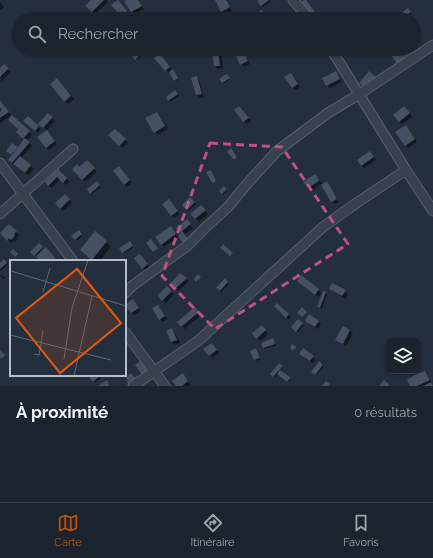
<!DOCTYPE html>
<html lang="fr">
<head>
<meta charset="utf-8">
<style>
	:root { --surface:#1b232e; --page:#282f3a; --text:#f1f3f6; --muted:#a0a4aa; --line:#39404a; --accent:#b45309 }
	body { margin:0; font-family:Raleway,sans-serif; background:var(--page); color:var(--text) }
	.controls { position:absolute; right:12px; bottom:12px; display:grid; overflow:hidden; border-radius:8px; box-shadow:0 1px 3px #0004 }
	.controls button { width:36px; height:36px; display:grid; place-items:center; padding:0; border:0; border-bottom:1px solid var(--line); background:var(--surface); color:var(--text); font:20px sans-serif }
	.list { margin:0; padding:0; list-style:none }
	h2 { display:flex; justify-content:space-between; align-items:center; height:52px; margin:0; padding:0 16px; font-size:17px }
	h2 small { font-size:13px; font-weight:400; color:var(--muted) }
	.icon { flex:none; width:22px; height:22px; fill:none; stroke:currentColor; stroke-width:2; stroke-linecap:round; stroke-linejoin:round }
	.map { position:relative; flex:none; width:433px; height:386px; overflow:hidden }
	.search { position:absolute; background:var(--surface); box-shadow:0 1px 3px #0004; left:12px; right:12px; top:12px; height:44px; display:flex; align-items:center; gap:10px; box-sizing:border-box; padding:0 14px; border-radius:22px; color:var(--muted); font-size:15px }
	.sheet { height:116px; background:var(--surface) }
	nav { display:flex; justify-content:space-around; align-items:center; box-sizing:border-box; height:56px; border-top:1px solid var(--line); background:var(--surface); font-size:11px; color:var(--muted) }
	nav a { display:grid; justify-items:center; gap:2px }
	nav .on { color:var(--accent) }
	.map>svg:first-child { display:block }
	.shadow { fill:#0007 }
	.building { fill:#455162 }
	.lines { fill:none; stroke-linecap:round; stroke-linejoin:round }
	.minor-casing { stroke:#565f6c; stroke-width:11 }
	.minor { stroke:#38414e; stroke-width:9 }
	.marked { fill:none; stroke:#bd5182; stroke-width:3; stroke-dasharray:8 5; stroke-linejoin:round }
	.inset-road { fill:none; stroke:#5e6776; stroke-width:1 }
	.view { fill:#e8590c; fill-opacity:0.15; stroke:#e8590c; stroke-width:2 }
	.inset-edge { fill:none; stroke:#b4bcc9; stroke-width:2 }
</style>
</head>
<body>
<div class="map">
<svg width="433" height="386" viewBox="0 0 433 386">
	<rect width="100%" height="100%" fill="#242f3e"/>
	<path class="shadow" d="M92,0h15l1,2 -13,12 -8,-8z
		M127,0h11l6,9 -9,5 -9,-13z
		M216,0h10l6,11 -7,4z
		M261,0h9l1,1 -8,6 -4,-5z
		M0,2l4,5 -4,3z
		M308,3l9,13 -3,2 -3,-3z
		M120,4l9,10 -5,4 -3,-3z
		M408,9l4,5 -7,5h-4z
		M70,49h7l-3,3z
		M213,49h8l2,19 -5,1 -3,-3z
		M140,50l4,4 -7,6 -4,-4z
		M242,50l3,3 5,11 -6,3 -3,-3z
		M156,58h6l12,14 4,8 -2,1 -6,-9 -1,1z
		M4,65l7,7 -10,10 -1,-13z
		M336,72l6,10 -12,6 -3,-3z
		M228,76l2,3 -6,4 -2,-1z
		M196,77l3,3 5,17 -4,1 -3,-3z
		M294,77l6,10 -4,3 -3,-2z
		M60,83l14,16 -6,5 -3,-3z
		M175,91l4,5 -9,6 -3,-5z
		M0,101l11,14 -11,8v-10l4,-3 -4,-5z
		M242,110l9,11 -4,3 -3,-3z
		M407,110l5,7 -10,7 -3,-3z
		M157,113l11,16 -10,6 -3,-3z
		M48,114l7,7 -8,9 -7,-6z
		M12,117l20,18 -5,6 5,5 -11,12 13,11 -6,6 -16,-12 1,-8 -6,-4 5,-7 6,5 8,-9 -6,-5 -1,-6 -7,-6z
		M28,117l13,13 -3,3 -13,-12z
		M409,129l8,13 -9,6 -3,-3z
		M115,130l13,13 -5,5 -13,-13z
		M50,134l7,10 -8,6 -3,-3z
		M370,152l6,8 -12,8 -3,-3z
		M87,161l10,11 -12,10 -12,-13 6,-1z
		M58,170l12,12 -4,3 -6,-6 -8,9 -6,-6z
		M122,170l10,13 -5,4 -3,-3z
		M320,181l2,2 -10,8 -3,-3z
		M97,182l4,5 -9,7 -4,-4z
		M327,183l12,19 -4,2 -3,-3z
		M224,187l3,4 -4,4 -3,-4z
		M65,195l7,8 -9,8 -7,-8z
		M190,199l6,5 -7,7 -5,-6z
		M171,203l9,11 -6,4 -3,-3z
		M201,206l7,8 -9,8 -7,-8z
		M189,223l4,5 -9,7 -4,1 -16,11 -2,-3 12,-13 4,6 4,-4 -4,-5z
		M9,225l10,10 -3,3 2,1 -3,3 -2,-1 -2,2 -10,-9z
		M79,231l3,5 -5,5 -4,-5z
		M95,232l16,15 -11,14h-6l-9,-7z
		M39,244l4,4 -3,4 1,1 8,-1 8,9h-16l-5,-6 -1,1 -4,-4z
		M131,244l3,3 -10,6 -1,-1z
		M143,258l7,9 -4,4 -3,-3z
		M4,261l4,3 -8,7v-7z
		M1,275l4,3 -1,1 -4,-3z
		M301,276l21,17 -4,4 -17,-14z
		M186,279l3,2 -11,10 -3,-3z
		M225,279l4,5 -8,8 -4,-4z
		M330,289l15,2 3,3 -3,5z
		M170,290l4,4 -8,9 -3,-3z
		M323,292l4,2 -5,15 -4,-2z
		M136,303l5,8 -7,4 -3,-3z
		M277,304l14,13 -2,3 -14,-14z
		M158,306l9,13 -4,3 -3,-3z
		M198,311l3,4 -16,14 -3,-3z
		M298,320l6,5 -6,7 -6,-5z
		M318,321l3,3 -3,5 -9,-5z
		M262,326l6,8 -8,7 -7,-7z
		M172,329l2,3 6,11 -5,2 -3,-3 -5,-11z
		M350,331l3,2 -7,13 -9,-6z
		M273,340l3,5 -11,4 -3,-5z
		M214,347l5,6 -7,5 -2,-3z
		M256,350l5,9 -5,2 -4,-9z
		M303,357h10l3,3 -3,3z
		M320,363l4,3 -7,9 -4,-3z
		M279,364l4,4 -3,3 11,9 -2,2 -11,-8 -3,3 -4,-3z
		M425,372l3,3 5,11h-22z
		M93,375h6l2,3 -7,5 -4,-6z
		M185,377l6,8 -2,1h-12z"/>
	<path class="building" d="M91,0h13l-12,12 -7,-6z
		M118,0l9,11 -6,5 -10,-11z
		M126,0h12l4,6 -11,6 -7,-11z
		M215,0h11l4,7 -9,5z
		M259,0h10l-8,6 -4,-5z
		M304,0h2l9,12 -5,4 -9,-14z
		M408,8l3,4 -9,7h-3l-2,-3z
		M262,10l4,7 -4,2h-6l-2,-4z
		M139,49l4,3 -8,8 -3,-4z
		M212,49h6l2,17h-6z
		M242,49h1l5,12 -8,4 -6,-13z
		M404,49h5l4,6 -15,10 -6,-9z
		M159,53l11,14 -5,4 -11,-13z
		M4,64l5,4 -9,9v-9z
		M173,69l5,9 -4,3 -5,-9z
		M336,71l4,8 -14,7 -4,-8z
		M369,71l8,7 -10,12 -8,-7z
		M291,73l7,11 -6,4 -8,-11z
		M227,74l3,4 -8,5 -3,-4z
		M197,76l5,18 -6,1 -5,-17z
		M57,78l14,18 -7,6 -14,-18z
		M175,90l3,4 -10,7 -2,-4z
		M0,100l9,12 -9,6v-6l2,-2 -2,-3z
		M239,106l10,12 -6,4 -9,-12z
		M404,106l6,7 -11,9 -6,-7z
		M157,112l8,14 -11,7 -9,-15z
		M48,113l5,4 -10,11 -5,-4z
		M12,115l10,9 -4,5 -10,-9z
		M28,116l11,10 -4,5 -12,-10z
		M22,124l8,7 -7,8 -7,-7z
		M406,125l9,14 -10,7 -10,-14z
		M115,129l11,10 -7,7 -11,-11z
		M47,130l8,11 -9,7 -9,-11z
		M25,138l5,4 -18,21 -4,-3z
		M12,143l6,4 -7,8 -5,-4z
		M231,148l6,9 -3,3 -7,-8z
		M370,151l4,6 -13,9 -4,-6z
		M20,156l11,9 -6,8 -12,-9z
		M87,160l8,8 -13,12 -10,-11 5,-5 2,3z
		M119,166l11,14 -6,5 -11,-14z
		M58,169l9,9 -4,5 -6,-6 -9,9 -3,-4z
		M211,170l5,11 -4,2 -6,-11z
		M315,174l4,6 -11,8 -5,-6z
		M97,181l3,4 -10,9 -3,-5z
		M327,181l10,18 -6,3 -10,-17z
		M224,186l3,3 -5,5 -3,-3z
		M65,194l5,5 -10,10 -5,-6z
		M190,197l5,5 -8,8 -5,-5z
		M169,199l9,12 -7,5 -9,-12z
		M201,205l5,5 -11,9 -5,-5z
		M187,219l4,5 -9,7 7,9 -5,4 -6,-8 3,-3 -5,-5z
		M9,224l8,7 -3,3 1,2 -4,4 -2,-2 -2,3 -7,-8z
		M171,226l5,8 -15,11 -6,-8z
		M79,230l3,4 -7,6 -4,-4z
		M95,231l12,10 -15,19 -12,-10z
		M151,239l7,9 -5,4 -7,-9z
		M130,241l3,5 -11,7 -3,-5z
		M39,243l4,4 -9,9 -4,-4z
		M223,244l10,9 -3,3 -10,-8z
		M46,247l9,11 -4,3h-11l-4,-5z
		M13,249l5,5 -3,3 -5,-5z
		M140,254l8,10 -6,5 -8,-11z
		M4,259l3,4 -7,6v-6z
		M180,273l7,5 -12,11 -4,-6z
		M198,274l3,3 -5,5 -2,-3z
		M301,275l18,14 -4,6 -18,-14z
		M225,278l3,4 -8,9 -4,-3z
		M332,283l14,7 -4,6 -13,-7z
		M167,286l5,5 -10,10 -4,-6z
		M323,291l3,1 -6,16 -3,-1z
		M133,299l6,9 -8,5 -6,-8z
		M277,303l12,11 -3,4 -12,-12z
		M158,305l7,11 -6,4 -7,-12z
		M195,307l4,5 -18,15 -4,-5z
		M302,307l5,5 -5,5 -5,-4z
		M309,314l10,7 -4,6 -10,-6z
		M298,319l5,4 -7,9 -5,-5z
		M262,325l4,5 -10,9 -4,-6z
		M343,326l7,4 -7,14 -8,-4z
		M172,328l5,12 -6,2 -5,-11z
		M273,338l2,6 -12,4 -2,-5z
		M212,343l5,7 -8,6 -6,-7z
		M292,344l4,3 -3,4 -3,-3z
		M256,348l4,10 -6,2 -4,-9z
		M303,348l11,8 -4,5 -11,-7z
		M0,350l5,5 -4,4 -1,-2z
		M140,361l8,11 -6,3 -7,-10z
		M319,361l4,4 -8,10 -4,-3z
		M279,363l4,3 -10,11 -3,-3z
		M280,370l11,8 -4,4 -10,-8z
		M425,371l5,9 -13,6h-7l-3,-6 10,-6z
		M130,373l8,7 -7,6 -4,-4 1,-2 -2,-1z
		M183,373l5,8 -6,5h-6l-4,-5z
		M91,375h8l1,1 -7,6 -4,-5z
		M107,380l2,5 -2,1h-9z
		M384,380l5,4 -1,2h-9z
		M326,381l4,3 -2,2h-6z
		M431,382l2,4h-10z"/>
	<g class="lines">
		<g class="minor-casing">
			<path id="minor" d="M293,0l17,19
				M331,49l75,121 27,41
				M0,163l73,98
				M0,214l73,-65
				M125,293l7,-7 55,-40 19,-19 22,-20 18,-22 31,-34 51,-38 30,-18 75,-50
				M125,332l40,54
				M133,386l65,-45 125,-114 32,-23 51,-34"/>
		</g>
		<use href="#minor" class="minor"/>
	</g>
	<path class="marked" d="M210,143l72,4 66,97 -133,85 -53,-53z"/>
	<g transform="translate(10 260)">
		<rect width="116" height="116" fill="#242f3e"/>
		<path class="inset-road" d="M1,11l115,35M33,32l7,-24M0,75l101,25M24,94l5,1 4,-24M54,99l8,-51 16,-48M64,116l18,-80"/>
		<path class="view" d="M67,9l44,54 -61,50 -44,-55z"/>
		<rect width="116" height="116" class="inset-edge"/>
	</g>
</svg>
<div class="controls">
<button><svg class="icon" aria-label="layers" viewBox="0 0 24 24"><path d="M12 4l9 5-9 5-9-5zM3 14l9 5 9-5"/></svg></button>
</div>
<div class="search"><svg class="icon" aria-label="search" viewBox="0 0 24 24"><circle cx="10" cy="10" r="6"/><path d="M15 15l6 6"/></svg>Rechercher</div>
</div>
<section class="sheet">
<h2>À proximité<small>0 résultats</small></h2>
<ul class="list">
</ul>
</section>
<nav>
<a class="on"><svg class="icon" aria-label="map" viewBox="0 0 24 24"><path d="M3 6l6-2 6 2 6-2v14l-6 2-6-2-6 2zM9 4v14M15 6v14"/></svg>Carte</a>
<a><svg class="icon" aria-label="directions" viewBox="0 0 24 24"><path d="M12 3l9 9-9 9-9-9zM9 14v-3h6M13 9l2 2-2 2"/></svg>Itinéraire</a>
<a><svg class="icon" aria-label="saved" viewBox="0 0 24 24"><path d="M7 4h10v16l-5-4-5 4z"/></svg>Favoris</a>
</nav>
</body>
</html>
